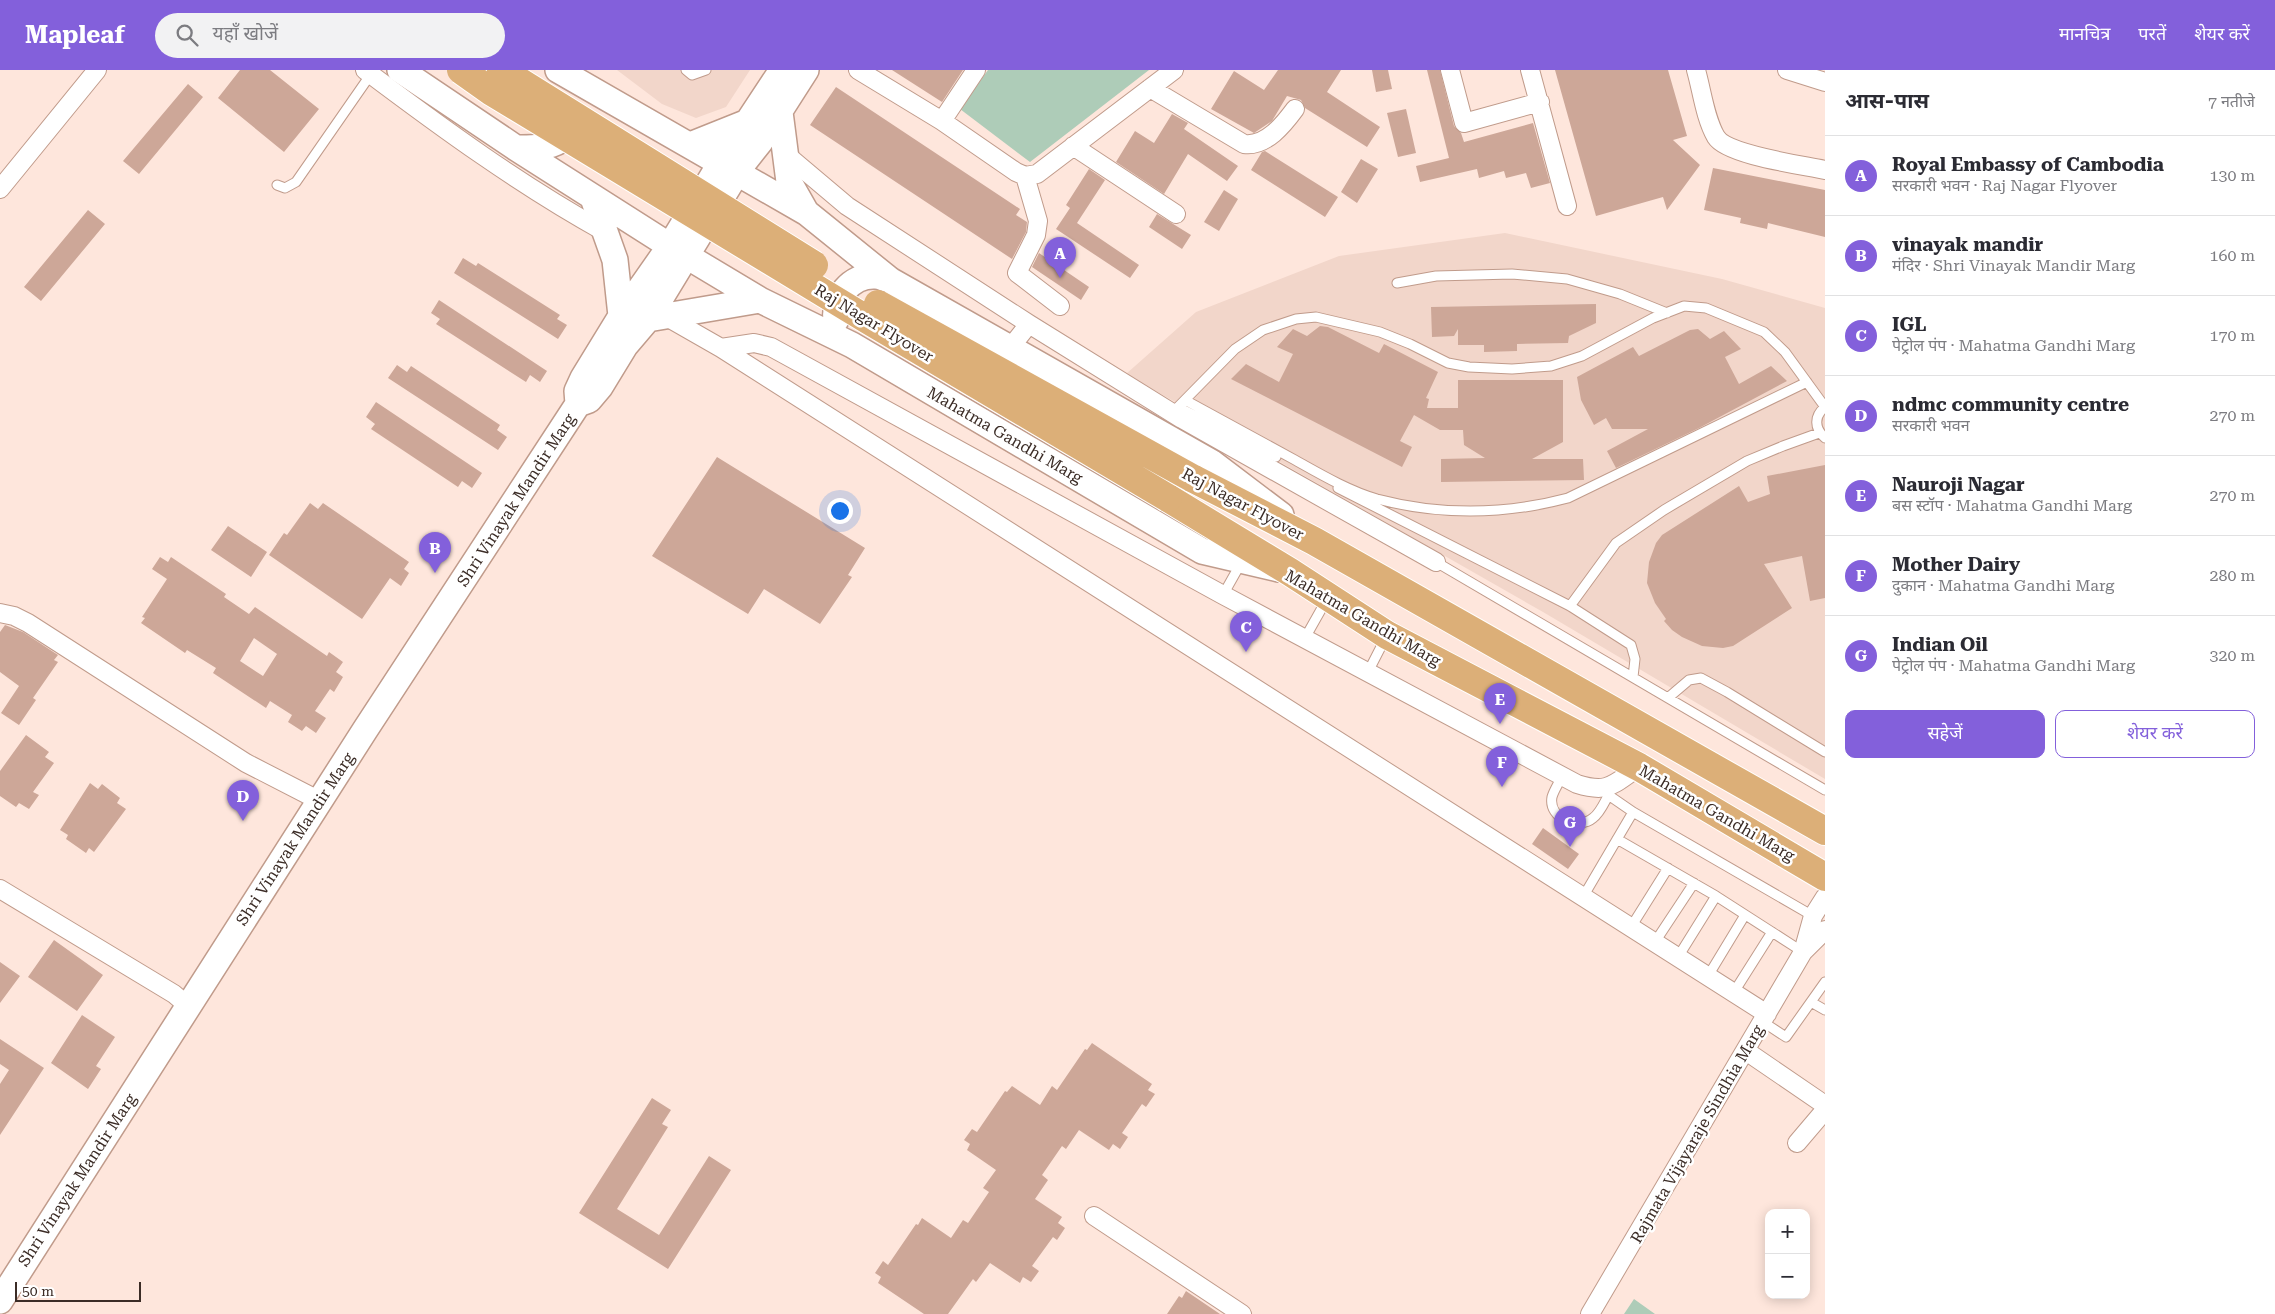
<!DOCTYPE html>
<html lang="hi">
<head>
<meta charset="utf-8">
<style>
	:root { --surface:#fff; --page:#f2f2f3; --text:#2b2b33; --muted:#7c7c81; --line:#e1e1e2; --accent:#8360db }
	body { margin:0; font-family:"Roboto Serif","Noto Sans Devanagari",serif; background:var(--page); color:var(--text) }
	.controls { position:absolute; right:15px; bottom:15px; display:grid; overflow:hidden; border-radius:10px; box-shadow:0 2px 12px #0003 }
	.controls button { width:45px; height:45px; display:grid; place-items:center; padding:0; border:0; border-bottom:1px solid var(--line); background:var(--surface); color:var(--text); font:25px sans-serif }
	.scale { position:absolute; left:15px; bottom:12px; width:126px; box-sizing:border-box; padding-left:5px; border:2px solid #3b2c26; border-top:0; font-size:14px; line-height:18px; white-space:nowrap; color:#3b2c26; -webkit-text-stroke:4px #fff; paint-order:stroke }
	.you { position:absolute; left:839px; top:440px; width:18px; height:18px; margin:-12px; border:4px solid #fff; border-radius:50%; background:#1a73e8; box-shadow:0 0 0 8px #1a73e833 }
	.badge { display:grid; place-items:center; width:32px; height:32px; border-radius:50%; background:var(--accent); color:#fff; font-size:16px; font-weight:700 }
	.pin { position:absolute; translate:-50% -41px; filter:drop-shadow(0 1px 2px #0008) }
	.pin::after { content:''; position:absolute; top:26px; width:18px; height:15px; background:inherit; clip-path:polygon(0 0,100% 0,50% 100%) }
	.list { margin:0; padding:0; list-style:none }
	h2 { display:flex; justify-content:space-between; align-items:center; height:65px; margin:0; padding:0 20px; font-size:21px }
	h2 small { font-size:16px; font-weight:400; color:var(--muted) }
	.list li { display:grid; grid-template-columns:32px 1fr auto; gap:15px; align-items:center; box-sizing:border-box; height:80px; padding:0 20px; border-top:1px solid var(--line) }
	.list b { display:block; font-size:19px; white-space:nowrap }
	.list p { margin:0; font-size:16px; white-space:nowrap; color:var(--muted) }
	.list em { font-size:16px; font-style:normal; color:var(--muted) }
	.actions { display:flex; gap:10px; padding:15px 20px }
	.actions a { flex:1; padding:11px 0; border:1px solid var(--accent); border-radius:10px; text-align:center; font-size:18px; color:var(--accent) }
	.actions .main { background:var(--accent); color:#fff }
	.icon { flex:none; width:28px; height:28px; fill:none; stroke:currentColor; stroke-width:2; stroke-linecap:round; stroke-linejoin:round }
	.map { position:relative; flex:none; width:1825px; height:1244px; overflow:hidden }
	header { display:flex; align-items:center; gap:30px; box-sizing:border-box; height:70px; padding:0 25px; background:var(--accent); color:#fff }
	header strong { font-size:24px }
	nav { display:flex; gap:28px; margin-inline-start:auto; font-size:18px }
	.search { width:350px; height:45px; background:var(--page); display:flex; align-items:center; gap:12px; box-sizing:border-box; padding:0 18px; border-radius:28px; color:var(--muted); font-size:19px }
	main { display:flex }
	aside { flex:1; background:var(--surface) }
	.map>svg:first-child { display:block }
	.built { fill:#f2d6ca }
	.green { fill:#aeccb8 }
	.building { fill:#cda798; fill-rule:evenodd }
	.lines { fill:none; stroke-linecap:round; stroke-linejoin:round }
	.lane-casing { stroke:#c09b8b; stroke-width:11 }
	.street-casing { stroke:#c09b8b; stroke-width:20 }
	.secondary-casing { stroke:#c09b8b; stroke-width:28 }
	.primary-casing { stroke:#fff; stroke-width:30 }
	.lane { stroke:#fff; stroke-width:9 }
	.street { stroke:#fff; stroke-width:18 }
	.secondary { stroke:#fff; stroke-width:25 }
	.primary { stroke:#dcaf78; stroke-width:28 }
	.primary-bridge-casing { stroke:#fff; stroke-width:30; stroke-linecap:butt }
	.primary-bridge { stroke:#dcaf78; stroke-width:28 }
	.labels { text-anchor:middle; dominant-baseline:central; stroke-width:5; stroke-linejoin:round; paint-order:stroke }
	.street-label { font-size:16px; fill:#3b2c26; stroke:#fff }
</style>
</head>
<body>
<header>
<strong>Mapleaf</strong>
<div class="search"><svg class="icon" aria-label="search" viewBox="0 0 24 24"><circle cx="10" cy="10" r="6"/><path d="M15 15l6 6"/></svg>यहाँ खोजें</div>
<nav><a>मानचित्र</a><a>परतें</a><a>शेयर करें</a></nav>
</header>
<main>
<div class="map">
<svg width="1825" height="1244" viewBox="0 0 1825 1244">
	<rect width="100%" height="100%" fill="#fee6dc"/>
	<path class="built" d="M617,0h133l-24,37 -30,11 -34,-14z
		M1505,163l217,46 103,29v471l-282,-167 -417,-238 70,-62 143,-56z"/>
	<path class="green" d="M988,0h161l-119,92 -70,-53z
		M1634,1229l21,15h-31z"/>
	<path class="building" d="M240,0h30l49,39 -35,43 -66,-54z
		M892,0h71l-21,32z
		M1278,0h63l-14,22 53,35 -13,20 -62,-39 -4,-8 -14,-4 -15,25 -18,12 -43,-24 23,-38 30,19z
		M1372,0h16l4,19 -16,3z
		M1427,0h13l14,56 7,7 3,9 69,-19 17,60 -19,5 -5,-15 -20,5 -2,-7 -25,7 -2,-9 -57,13 -4,-16 33,-8z
		M1555,0h113l19,66 -14,4 27,25 -33,45 -4,-13 -67,19z
		M188,14l15,13 -64,77 -16,-13z
		M836,17l184,122 -4,6 11,7 -1,10 -14,27 -202,-134z
		M1406,39l10,44 -18,4 -11,-44z
		M1172,44l16,9 -4,6 54,37 -11,15 -39,-27 -24,40 -48,-32 19,-31 19,12z
		M1265,81l73,46 -13,20 -74,-47 11,-18z
		M1361,89l17,10 -21,34 -16,-11z
		M1713,98l112,22v47l-57,-14 -1,6 -27,-6 1,-5 -37,-8z
		M1089,99l16,11 -28,43 62,42 -9,13 -74,-49 14,-21 -4,-3z
		M1224,120l14,9 -19,32 -15,-9z
		M88,140l17,14 -64,77 -17,-14z
		M1157,144l34,21 -9,14 -33,-22z
		M1039,183l50,34 -8,13 -49,-33z
		M463,188l13,8 2,-3 82,52 -3,4 10,6 -9,14 -104,-66z
		M439,230l108,71 -7,11 -10,-7 -4,7 -90,-58 4,-5 -9,-6z
		M1596,234v19l-27,13 -1,7 -51,1v7l-33,1v-7h-26v-16l-4,7 -22,1 -1,-30z
		M1320,256l8,1 51,26 5,-9 54,28 -12,26 3,1 -2,9h31v-28h105v62l-31,17h51l1,21 -143,2v-23l44,-1 -21,-13 -1,-15h-23l-26,-15 -14,26 12,6 -10,20 -171,-88 15,-15 33,18 14,-28 -16,-7 16,-18 14,7z
		M1698,259l12,10 14,-8 17,18 -16,8 14,27 32,-18 16,15 -88,47 -83,40 -9,-17 41,-22h-36l-6,-11 -12,7 -13,-25 -4,-23 56,-30 6,9 51,-26z
		M397,295l10,7 4,-6 89,59 -3,5 10,7 -9,13 -110,-72z
		M376,332l106,71 -10,15 -10,-7 -4,6 -87,-58 4,-5 -9,-7z
		M717,387l148,91 -17,27 4,2 -32,47 -56,-35 -16,25 -96,-58z
		M1825,395v133l-15,3 -8,-45 -38,8 28,44 -59,38 -10,2 -21,-2 -20,-9 -10,-7 -8,-9 2,-2 -11,-16 -8,-20 2,-21 7,-19 6,-8 77,-49 9,16 22,-8 -3,-18z
		M310,433l8,6 5,-6 86,59 -5,7 5,4 -8,13 -11,-8 -28,41 -93,-64 15,-22 3,2z
		M228,456l39,26 -16,25 -40,-27z
		M160,487l8,5 3,-5 55,37 -2,3 25,17 6,-7 72,49 2,-4 14,10 -7,10 7,5 -9,15 -4,-3 -15,22 11,7 -10,15 -10,-7 -4,5 -14,-9 4,-7 -22,-14 -4,7 -53,-35 3,-5 -29,-18 -2,3 -44,-30 4,-5 -3,-1 25,-38 -15,-10zM254,568l23,16 -14,22 -23,-15z
		M5,555l18,7 35,23 -4,5 4,2 -25,36 3,2 -17,25 -18,-12 18,-27 -19,-14v-40z
		M26,665l23,17 -4,5 9,6 -21,29 6,3 -10,14 -10,-6 -3,4 -16,-11v-25z
		M90,713l8,6 4,-5 18,14 -3,5 9,6 -32,43 -5,-4 -3,5 -20,-14 2,-4 -8,-5z
		M1543,758l36,26 -11,15 -36,-25z
		M54,870l49,35 -26,36 -49,-34z
		M0,892l20,14 -20,27z
		M82,945l33,22 -19,29 5,3 -13,20 -37,-26z
		M0,969l44,29 -44,67v-51l9,-14 -9,-6z
		M1092,973l60,41 -4,6 7,4 -9,13 -4,-3 -20,29 6,4 -8,12 -7,-5 -4,6 -30,-20 -13,19 -4,-3 -20,29 6,5 -13,19 27,18 -4,6 7,5 -8,12 -4,-3 -21,29 7,5 -8,11 -8,-5 -3,6 -30,-20 -14,19 -3,-3 -25,35h-24l-46,-31 3,-6 -6,-4 8,-12 5,4 28,-41 2,1 4,-7 29,20 12,-18 5,3 21,-31 -6,-4 13,-18 -29,-20 3,-6 -6,-4 8,-11 5,3 28,-41 2,1 5,-6 28,19 12,-19 5,4 28,-41 2,1z
		M652,1028l19,12 -9,14 6,3 -51,82 42,26 50,-79 22,14 -63,99 -89,-56z
		M1186,1221l34,23h-53l12,-18 3,2z"/>
	<g class="lines">
		<g class="lane-casing">
			<path id="lane" d="M686,0l6,5 14,-5
				M277,115l8,3 11,-6 75,-108
				M1397,213l39,-7 76,-2 55,5 53,15 47,19
				M1185,330c36,20 73,40 110,60 25,14 54,31 82,39 65,17 127,16 191,-1l239,-116
				M1178,337l98,50
				M1825,337c-11,9 -11,21 0,31
				M1172,343l63,-64 28,-19 33,-11 20,-2 64,15 30,12 38,19 21,4 43,2 39,-3 31,-10 71,-38 31,-12 22,2 58,24 21,20 40,55
				M1338,418l232,118 61,39 4,14 -2,18
				M1436,492l389,228
				M1223,525l18,-32
				M1570,536l46,-63 48,-33 83,-49 36,-15 36,-13
				M1305,568l22,-39
				M1368,602l18,-35
				M1669,627l20,-17 12,-2 26,14 98,60
				M1562,706c-3,7 -8,14 -10,21 -4,22 27,33 41,21 7,-5 11,-15 15,-22
				M1604,722l29,20
				M1617,769l99,57 87,56
				M1583,827l50,-85 180,104
				M1631,857l37,-59
				M1655,872l39,-59
				M1678,887l38,-61
				M1708,906l37,-61
				M1734,922l38,-60
				M1811,932l14,8
				M1763,952l23,15 39,-55"/>
		</g>
		<g class="street-casing">
			<path id="street" d="M365,0c77,58 155,115 240,162
				M858,0l84,51 74,51 9,4 12,-2 137,-104
				M1450,0l14,53 76,-21
				M1530,0l37,136
				M1696,0c6,21 9,48 20,67 11,18 86,28 109,33
				M1787,0l38,12
				M1150,18l94,56c22,3 40,-20 51,-35
				M942,51l34,-51
				M1073,76l103,68
				M783,82l64,54 182,118 153,95 254,143
				M1025,106l13,45 -2,14 -19,38 43,33
				M0,119l97,-119
				M665,246l56,32 1046,666
				M721,278l33,-5 17,4 452,248 354,189c32,10 36,0 62,-17
				M1010,278l19,-24
				M0,543l14,3 14,7 218,140 74,38
				M0,819l174,105 14,12
				M1803,882l10,-36 12,-19
				M1746,981l79,54
				M1797,1073l28,-33
				M1094,1146l148,98
				M1590,1244l213,-362 22,-22"/>
		</g>
		<g class="secondary-casing">
			<path id="secondary" d="M400,0l116,78 154,98 90,54 92,45 350,206 77,18
				M558,0l249,143 83,67 321,182 70,53
				M780,42l9,70 17,30
				M690,75l60,-24
				M516,78c25,0 50,0 59,-28
				M593,128l22,62 6,56
				M648,249l112,-19
				M836,250c-3,-22 15,-45 39,-44 5,0 10,3 15,4
				M578,334l-1,-13 6,-13 38,-62 49,-70 50,-82 62,-94
				M0,1231l365,-571 213,-326 11,-4 11,-13 25,-41 23,-27 93,-153 19,-24 46,-72"/>
		</g>
		<g class="primary-casing">
			<path id="primary" d="M1192,408l122,63 511,290
				M1168,428l122,74 97,63 252,132 186,110"/>
		</g>
		<use href="#lane" class="lane"/>
		<use href="#street" class="street"/>
		<use href="#secondary" class="secondary"/>
		<use href="#primary" class="primary"/>
		<g class="primary-bridge-casing">
			<path id="primary-bridge" d="M461,0l31,22 376,228 300,178
				M501,0l313,195
				M878,234l314,174"/>
		</g>
		<use href="#primary-bridge" class="primary-bridge"/>
	</g>
	<g class="labels">
		<g class="street-label">
			<text transform="translate(874 253) rotate(31)">Raj Nagar Flyover</text>
			<text transform="translate(1005 365) rotate(30)">Mahatma Gandhi Marg</text>
			<text transform="translate(516 430) rotate(-57)">Shri Vinayak Mandir Marg</text>
			<text transform="translate(1243 434) rotate(28)">Raj Nagar Flyover</text>
			<text transform="translate(1363 548) rotate(30)">Mahatma Gandhi Marg</text>
			<text transform="translate(1717 743) rotate(30)">Mahatma Gandhi Marg</text>
			<text transform="translate(295 769) rotate(-57)">Shri Vinayak Mandir Marg</text>
			<text transform="translate(1697 1064) rotate(-60)">Rajmata Vijayaraje Sindhia Marg</text>
			<text transform="translate(77 1110) rotate(-57)">Shri Vinayak Mandir Marg</text>
		</g>
	</g>
</svg>
<div class="controls">
<button>+</button>
<button>−</button>
</div>
<div class="scale">50 m</div>
<div class="you"></div>
<div class="pin badge" style="left:1060px;top:208px">A</div>
<div class="pin badge" style="left:435px;top:503px">B</div>
<div class="pin badge" style="left:1246px;top:582px">C</div>
<div class="pin badge" style="left:243px;top:751px">D</div>
<div class="pin badge" style="left:1500px;top:654px">E</div>
<div class="pin badge" style="left:1502px;top:717px">F</div>
<div class="pin badge" style="left:1570px;top:777px">G</div>
</div>
<aside>
<h2>आस-पास<small>7 नतीजे</small></h2>
<ul class="list">
<li><span class="badge">A</span><div><b>Royal Embassy of Cambodia</b><p>सरकारी भवन · Raj Nagar Flyover</p></div><em>130 m</em></li>
<li><span class="badge">B</span><div><b>vinayak mandir</b><p>मंदिर · Shri Vinayak Mandir Marg</p></div><em>160 m</em></li>
<li><span class="badge">C</span><div><b>IGL</b><p>पेट्रोल पंप · Mahatma Gandhi Marg</p></div><em>170 m</em></li>
<li><span class="badge">D</span><div><b>ndmc community centre</b><p>सरकारी भवन</p></div><em>270 m</em></li>
<li><span class="badge">E</span><div><b>Nauroji Nagar</b><p>बस स्टॉप · Mahatma Gandhi Marg</p></div><em>270 m</em></li>
<li><span class="badge">F</span><div><b>Mother Dairy</b><p>दुकान · Mahatma Gandhi Marg</p></div><em>280 m</em></li>
<li><span class="badge">G</span><div><b>Indian Oil</b><p>पेट्रोल पंप · Mahatma Gandhi Marg</p></div><em>320 m</em></li>
</ul>
<div class="actions"><a class="main">सहेजें</a><a>शेयर करें</a></div>
</aside>
</main>
</body>
</html>
